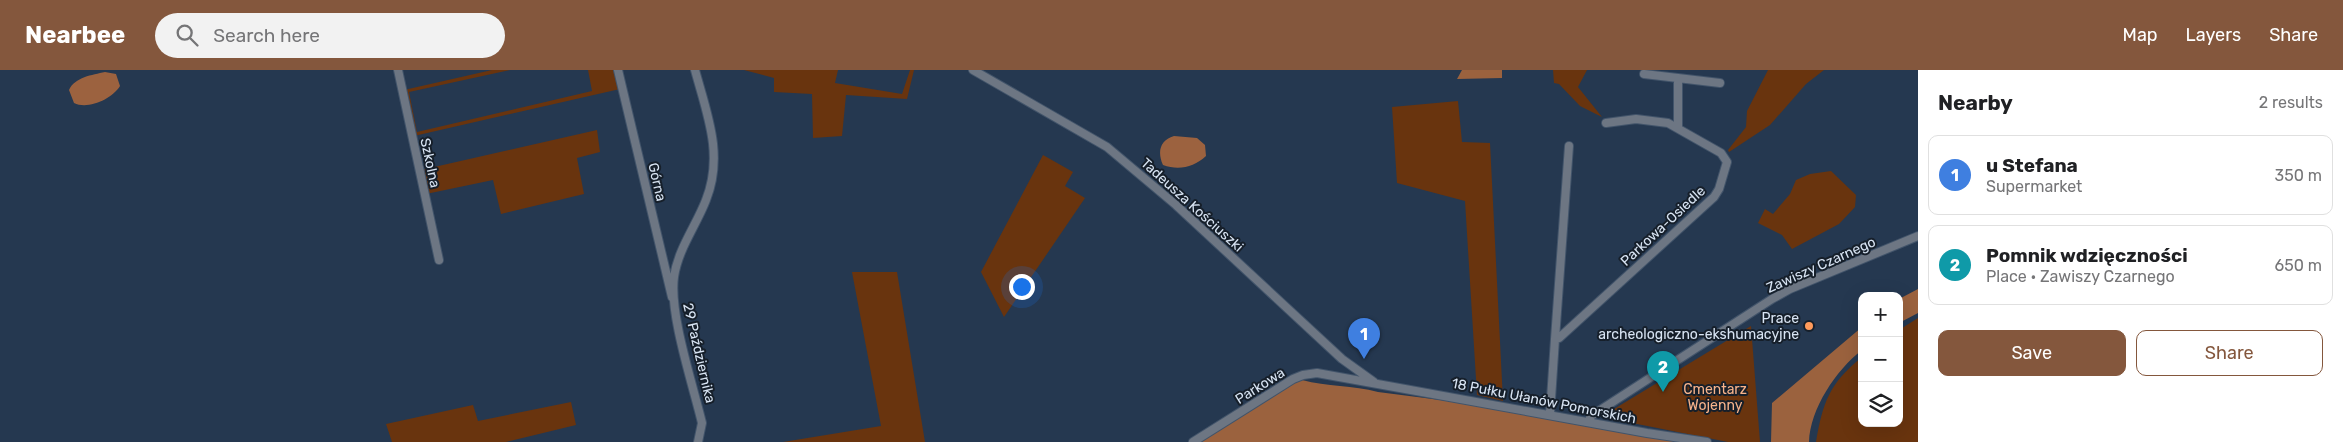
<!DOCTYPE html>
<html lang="en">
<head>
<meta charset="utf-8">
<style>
	:root { --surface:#fff; --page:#f2f2f2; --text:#202124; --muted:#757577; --line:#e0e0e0; --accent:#84573d }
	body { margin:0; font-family:Rubik,sans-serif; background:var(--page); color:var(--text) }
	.controls { position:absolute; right:15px; bottom:15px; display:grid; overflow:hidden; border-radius:10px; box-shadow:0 5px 20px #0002 }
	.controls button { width:45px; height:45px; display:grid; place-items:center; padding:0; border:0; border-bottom:1px solid var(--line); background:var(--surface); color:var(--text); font:25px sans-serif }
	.you { position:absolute; left:1021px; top:216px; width:18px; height:18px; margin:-12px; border:4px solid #fff; border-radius:50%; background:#1a73e8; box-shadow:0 0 0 8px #1a73e833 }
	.badge { display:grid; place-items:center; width:32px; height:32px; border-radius:50%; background:var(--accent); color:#fff; font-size:16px; font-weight:700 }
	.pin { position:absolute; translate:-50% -41px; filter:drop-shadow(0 1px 2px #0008) }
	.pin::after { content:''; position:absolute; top:26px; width:18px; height:15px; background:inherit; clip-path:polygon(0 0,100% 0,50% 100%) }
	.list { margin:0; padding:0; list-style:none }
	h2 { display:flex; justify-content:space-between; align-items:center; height:65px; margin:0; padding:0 20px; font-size:21px }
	h2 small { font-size:16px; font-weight:400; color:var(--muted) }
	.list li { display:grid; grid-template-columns:32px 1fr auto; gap:15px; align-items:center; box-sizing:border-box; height:80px; margin:0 10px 10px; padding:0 10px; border:1px solid var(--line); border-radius:10px }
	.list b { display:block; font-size:19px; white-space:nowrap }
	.list p { margin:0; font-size:16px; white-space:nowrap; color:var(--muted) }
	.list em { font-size:16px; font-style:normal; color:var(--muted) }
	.actions { display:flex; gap:10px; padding:15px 20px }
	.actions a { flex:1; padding:11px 0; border:1px solid var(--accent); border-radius:10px; text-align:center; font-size:18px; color:var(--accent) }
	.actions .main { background:var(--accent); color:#fff }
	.icon { flex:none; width:28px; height:28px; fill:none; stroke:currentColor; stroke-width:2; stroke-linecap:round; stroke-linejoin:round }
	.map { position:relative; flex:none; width:1918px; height:372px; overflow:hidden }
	header { display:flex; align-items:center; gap:30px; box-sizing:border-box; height:70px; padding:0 25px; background:var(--accent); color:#fff }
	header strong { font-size:24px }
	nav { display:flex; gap:28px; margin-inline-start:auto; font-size:18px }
	.search { width:350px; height:45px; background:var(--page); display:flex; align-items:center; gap:12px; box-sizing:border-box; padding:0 18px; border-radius:28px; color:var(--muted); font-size:19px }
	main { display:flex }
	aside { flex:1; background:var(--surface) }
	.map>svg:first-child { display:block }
	.green { fill:#69340e }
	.forest { fill:#9b623e }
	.water { fill:#9c623f }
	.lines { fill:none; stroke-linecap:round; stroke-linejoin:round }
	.minor-casing { stroke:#42546a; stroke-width:10 }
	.minor { stroke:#6d7683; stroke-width:8 }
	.poi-dot { fill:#ff9a5b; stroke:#161f2a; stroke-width:2 }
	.labels { text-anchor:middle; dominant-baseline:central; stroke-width:4; stroke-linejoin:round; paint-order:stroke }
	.street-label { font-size:14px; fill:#d8e4f3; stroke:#161f2a }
	.poi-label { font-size:14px; fill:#d8e4f3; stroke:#161f2a; text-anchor:end }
	.park-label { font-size:14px; fill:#f7b38b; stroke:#161f2a }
</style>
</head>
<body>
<header>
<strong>Nearbee</strong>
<div class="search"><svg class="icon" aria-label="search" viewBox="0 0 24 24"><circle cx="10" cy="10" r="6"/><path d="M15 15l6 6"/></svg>Search here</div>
<nav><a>Map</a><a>Layers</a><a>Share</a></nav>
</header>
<main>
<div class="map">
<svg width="1918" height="372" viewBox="0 0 1918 372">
	<rect width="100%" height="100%" fill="#253850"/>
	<path class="green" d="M492,0h18l-101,22 8,40 175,-41 -4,-21h28l4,19 -206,47 -10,-46z
		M744,0h94l-3,13 67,11 8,-24h4l-7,29 -61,-4 -4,41 -29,2 -1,-44 -38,-2v-14z
		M1553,0h34l-9,17 24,30 -22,-11 -21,-22 -5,-1z
		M1768,0h56l-18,14 -36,41 -41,27 -1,-2 18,-23 1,-16z
		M1458,31l4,41 28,1 13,258 -26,-6 -12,-194 -68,-18 -5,-76z
		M597,60l3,22 -23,6 7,36 -83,20 -8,-34 -67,14 -5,-24z
		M1043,85l30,17 -8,14 20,12 -81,119 -23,-45z
		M1831,101l25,24 -1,12 -16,17 -47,25 -10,-14 -24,-12 7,-14 8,5 17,-20 6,-14 14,-6z
		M852,202h45l28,170h-142l98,-16z
		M1918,248v124h-102c7,-40 13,-58 46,-85v66h37v-93z
		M1751,256l9,116h-32l-111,-22 -3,-11z
		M571,332l5,23 -70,17h-114l-6,-18 87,-19 5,16z"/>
	<path class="forest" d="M1462,0h40v8l-45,1z
		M1918,219v24l-19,10v-24z
		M1862,257v23c-26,20 -52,59 -53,92h-38l1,-39z
		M1302,310c25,7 51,5 76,12l125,16 190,34h-494l91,-59z"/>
	<path class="water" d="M105,2l11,2 4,12c-8,13 -32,24 -46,17l-5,-13c6,-13 23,-15 36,-18z
		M1174,66l23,2 8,7 1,11c-12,11 -27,15 -43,9 -6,-13 -3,-25 11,-29z"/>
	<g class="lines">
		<g class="minor-casing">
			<path id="minor" d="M398,0l41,190
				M618,0l54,227
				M695,0c12,44 29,85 11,130 -10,26 -28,49 -32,77 -5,37 19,108 28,146l-4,19
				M973,0l134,77 69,58 166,154 32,23
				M1644,4l76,9
				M1678,8v49
				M1555,269l14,-193
				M1550,344l5,-75 4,-1 155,-141 5,-8 8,-27 -6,-9 -53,-30 -32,-4 -30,4
				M1589,351l2,-5 181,-117 18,-10 128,-53
				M1193,372l100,-63 10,-4 14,-2 330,60 60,9"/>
		</g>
		<use href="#minor" class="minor"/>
	</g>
	<circle class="poi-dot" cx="1809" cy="256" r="5"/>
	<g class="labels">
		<g class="street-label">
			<text transform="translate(430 93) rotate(78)">Szkolna</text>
			<text transform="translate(657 112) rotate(77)">Górna</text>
			<text transform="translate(1192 135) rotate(42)">Tadeusza Kościuszki</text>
			<text transform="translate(1663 156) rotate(-43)">Parkowa-Osiedle</text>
			<text transform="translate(1821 195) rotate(-24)">Zawiszy Czarnego</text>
			<text transform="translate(699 283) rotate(77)">29 Października</text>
			<text transform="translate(1260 316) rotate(-32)">Parkowa</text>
			<text transform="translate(1544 331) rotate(11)">18 Pułku Ułanów Pomorskich</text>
		</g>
		<g class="poi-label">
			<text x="1799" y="248">Prace<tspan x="1799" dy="16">archeologiczno-ekshumacyjne</tspan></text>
		</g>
		<g class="park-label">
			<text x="1715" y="319">Cmentarz<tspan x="1715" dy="16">Wojenny</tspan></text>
		</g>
	</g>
</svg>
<div class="controls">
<button>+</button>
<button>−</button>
<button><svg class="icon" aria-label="layers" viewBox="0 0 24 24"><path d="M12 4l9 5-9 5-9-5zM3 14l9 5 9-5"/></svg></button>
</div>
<div class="you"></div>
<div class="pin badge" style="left:1364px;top:289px;background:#3f7fe0">1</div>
<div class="pin badge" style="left:1663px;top:322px;background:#0f9aa8">2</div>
</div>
<aside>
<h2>Nearby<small>2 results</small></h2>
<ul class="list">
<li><span class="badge" style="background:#3f7fe0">1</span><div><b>u Stefana</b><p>Supermarket</p></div><em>350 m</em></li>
<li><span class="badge" style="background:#0f9aa8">2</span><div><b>Pomnik wdzięczności</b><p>Place · Zawiszy Czarnego</p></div><em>650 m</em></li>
</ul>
<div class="actions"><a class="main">Save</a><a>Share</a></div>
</aside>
</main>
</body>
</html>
